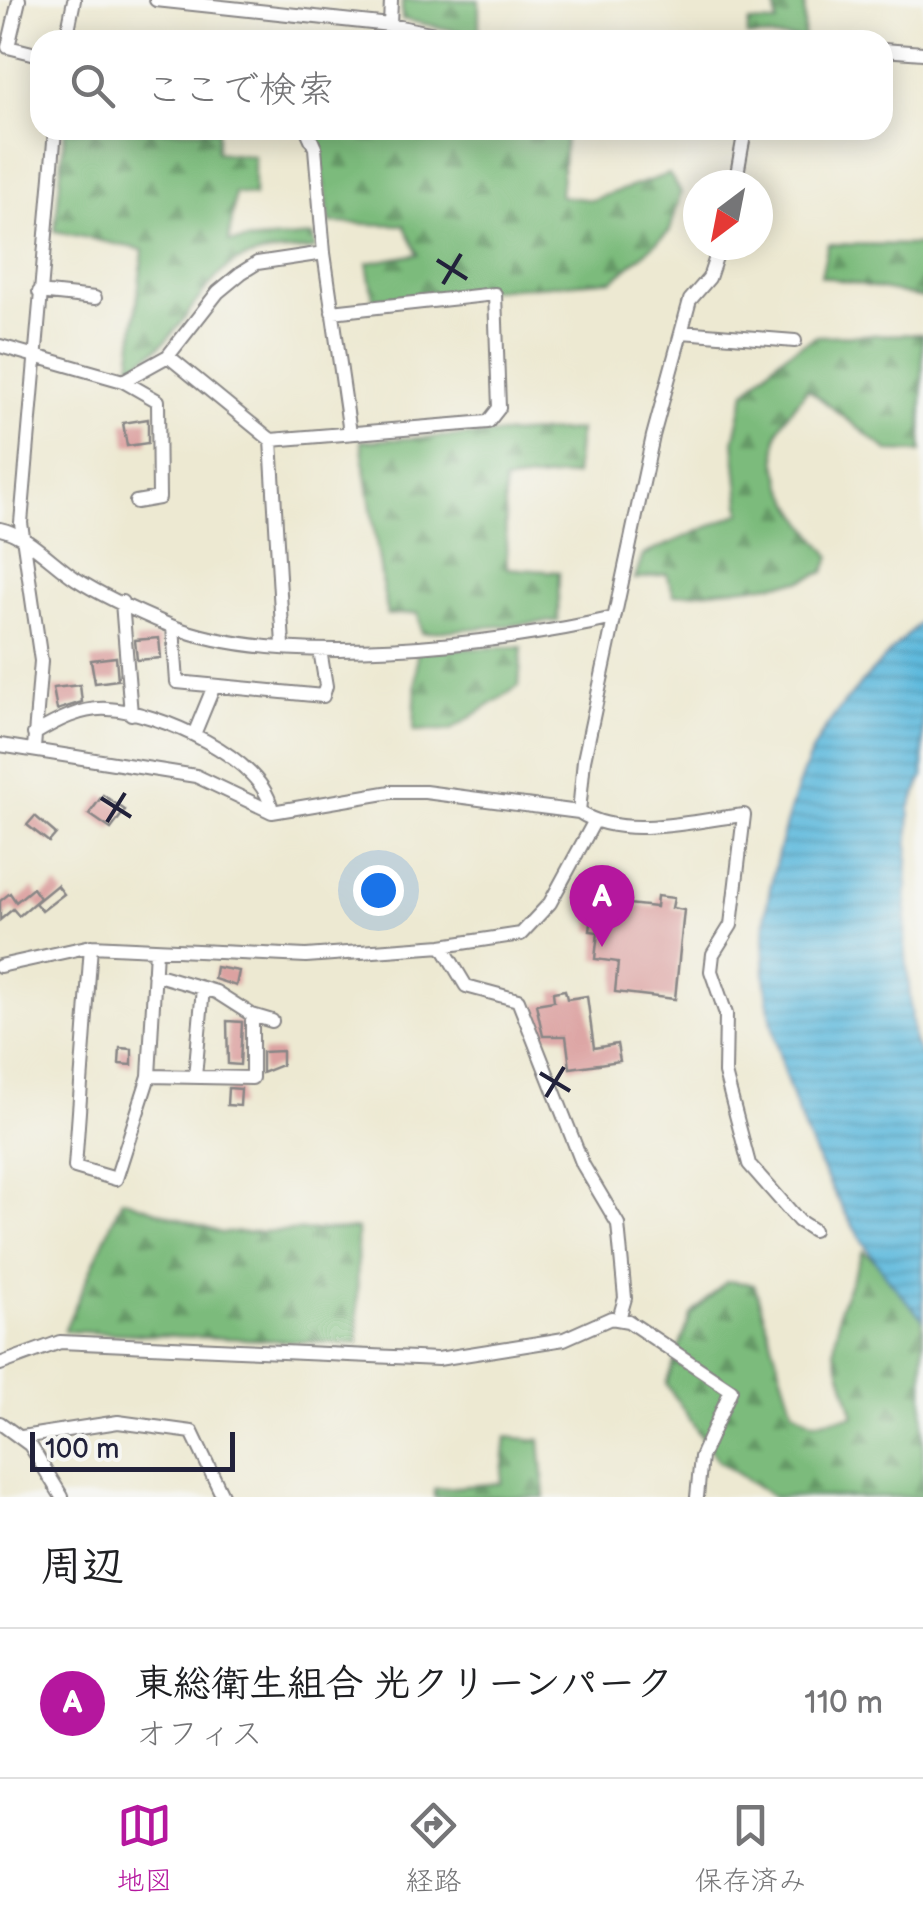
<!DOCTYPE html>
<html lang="ja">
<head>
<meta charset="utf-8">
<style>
	:root { --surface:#fff; --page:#f6f6f6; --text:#202124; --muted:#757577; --line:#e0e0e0; --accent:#b5179e }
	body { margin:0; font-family:"Balsamiq Sans","Klee One",sans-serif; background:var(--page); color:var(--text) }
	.compass { position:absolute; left:683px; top:170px; width:90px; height:90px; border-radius:50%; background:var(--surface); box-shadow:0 5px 25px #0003; rotate:212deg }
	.scale { position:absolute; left:30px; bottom:25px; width:205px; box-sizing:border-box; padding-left:10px; border:5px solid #22223b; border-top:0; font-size:28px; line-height:35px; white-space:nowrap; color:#22223b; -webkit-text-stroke:8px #f6f6f2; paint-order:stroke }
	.you { position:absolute; left:378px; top:890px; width:35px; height:35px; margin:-25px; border:8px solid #fff; border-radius:50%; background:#1a73e8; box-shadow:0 0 0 15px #1a73e833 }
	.badge { display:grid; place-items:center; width:65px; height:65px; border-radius:50%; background:var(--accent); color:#fff; font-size:32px; font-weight:700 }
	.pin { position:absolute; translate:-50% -82px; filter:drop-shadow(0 2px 5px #0008) }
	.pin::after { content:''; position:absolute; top:52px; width:35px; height:30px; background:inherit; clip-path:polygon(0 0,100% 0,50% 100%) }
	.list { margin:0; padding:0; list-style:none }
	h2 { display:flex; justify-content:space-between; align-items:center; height:130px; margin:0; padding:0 40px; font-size:42px }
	h2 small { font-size:32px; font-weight:400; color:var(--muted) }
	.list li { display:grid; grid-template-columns:65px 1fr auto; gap:30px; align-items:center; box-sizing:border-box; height:150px; padding:0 40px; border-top:2px solid var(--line) }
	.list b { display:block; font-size:38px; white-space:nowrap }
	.list p { margin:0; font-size:32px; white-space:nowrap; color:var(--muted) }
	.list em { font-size:32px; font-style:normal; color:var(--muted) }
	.icon { flex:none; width:55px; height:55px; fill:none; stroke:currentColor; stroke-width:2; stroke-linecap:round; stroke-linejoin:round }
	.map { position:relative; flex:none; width:923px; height:1497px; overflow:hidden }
	.search { position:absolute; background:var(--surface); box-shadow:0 5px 25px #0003; left:30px; right:30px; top:30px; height:110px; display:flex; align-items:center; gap:25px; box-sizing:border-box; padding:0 35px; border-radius:30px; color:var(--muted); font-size:38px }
	.sheet { height:280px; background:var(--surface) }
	nav { display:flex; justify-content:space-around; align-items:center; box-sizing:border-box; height:140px; border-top:2px solid var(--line); background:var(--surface); font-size:28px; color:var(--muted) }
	nav a { display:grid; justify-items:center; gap:5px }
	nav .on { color:var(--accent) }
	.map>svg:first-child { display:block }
	.forest { fill:url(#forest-firs); stroke:#4f6e5b; stroke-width:2.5 }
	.water { fill:url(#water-rules); stroke:#406e8c; stroke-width:2.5 }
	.building { fill:#dca2a1 }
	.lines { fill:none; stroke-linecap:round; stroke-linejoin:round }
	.street-casing { stroke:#888686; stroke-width:16 }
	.street { stroke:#fff; stroke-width:12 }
	.ticks { fill:none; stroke:#22223b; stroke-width:4 }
</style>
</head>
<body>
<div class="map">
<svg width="923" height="1497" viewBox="0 0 923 1497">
	<defs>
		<pattern id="forest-firs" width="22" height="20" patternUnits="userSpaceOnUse" patternTransform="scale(2.5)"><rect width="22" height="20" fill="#7cbb7b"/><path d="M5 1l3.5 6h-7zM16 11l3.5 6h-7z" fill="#659866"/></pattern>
		<pattern id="water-rules" width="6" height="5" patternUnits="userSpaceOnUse" patternTransform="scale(2.5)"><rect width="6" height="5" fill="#5fbadd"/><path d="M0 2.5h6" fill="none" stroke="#4e97b4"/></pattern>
	</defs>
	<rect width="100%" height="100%" fill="#f6f6f2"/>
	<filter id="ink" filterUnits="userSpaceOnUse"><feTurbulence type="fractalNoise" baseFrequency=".01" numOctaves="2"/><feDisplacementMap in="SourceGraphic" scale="20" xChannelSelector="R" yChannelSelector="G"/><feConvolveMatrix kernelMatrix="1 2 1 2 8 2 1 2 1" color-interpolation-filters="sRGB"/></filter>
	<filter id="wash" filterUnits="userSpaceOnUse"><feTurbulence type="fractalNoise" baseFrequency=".0048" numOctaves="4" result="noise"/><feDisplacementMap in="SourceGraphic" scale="40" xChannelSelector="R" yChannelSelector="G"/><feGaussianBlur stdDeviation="2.25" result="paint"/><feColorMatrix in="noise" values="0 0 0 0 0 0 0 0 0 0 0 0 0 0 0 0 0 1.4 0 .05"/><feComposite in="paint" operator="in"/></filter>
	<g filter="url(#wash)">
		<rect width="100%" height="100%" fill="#ede9d2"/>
		<path class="forest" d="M402,0h77v36l-77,-17z
			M774,0h31l-1,39 -57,-3 2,-14 28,1z
			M65,130h153l-1,22 37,4v40l-19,-3 -6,49 84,-6 2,13c-29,3 -69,1 -92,22 -38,36 -41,67 -93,96l13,-117 -88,-19z
			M316,130h250l-6,66 32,4 77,-26 12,18 -11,39 -57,49 -240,19 -6,-36 51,-9 -14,-29 -74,-2z
			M828,244l95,1v53l-102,-22z
			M923,334l-2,118 -33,-1 -80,-62c-10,12 -28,32 -31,47 -8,47 28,88 54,121l-7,15 -23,9 -127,14 -7,-21 -32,5 8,-24 98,-42 -7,-71 11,-50 37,-36 35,-20z
			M579,430l-4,45 -71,7 3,86 52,4 -1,49 -136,12 -4,-20 -31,2 -26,-174z
			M522,647l-3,39 -68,44 -37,1 3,-81z
			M122,1199l99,34 136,-4 1,115 -294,-13z
			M863,1251l60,47v199h-149l-56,-36 -52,-77 25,-69 36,-34 27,3 39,126 20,12 41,-6 -20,-66 6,-43z
			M506,1437l34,3 5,57h-111v-8l67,-6z"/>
		<path class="water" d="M923,619v157l-13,32 -5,135 9,99 9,17v260c-90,-93 -173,-274 -157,-407 4,-29 12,-60 20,-88 10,-34 21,-69 41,-98 27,-39 63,-73 96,-107z"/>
		<g id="blocks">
			<path class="building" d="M148,419v24l-21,3 -4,-23z
				M159,638l2,20 -24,2 -2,-20z
				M116,657l2,23 -23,3 -4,-23z
				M80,685l2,17 -25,8 -4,-22z
				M103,795l22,15 -14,19 -22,-15z
				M35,816l21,18 -7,8 -22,-17z
				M57,885l7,9 -22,17 -7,-8z
				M33,888l7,10 -21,18 -6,-7 -13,11v-19l10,-8 6,9z
				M657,896l17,2 -2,10 12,2 -9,89 -60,-7 3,-30 -23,-3 3,-27 -8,-1 2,-17 7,1 2,-14 55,6z
				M216,967l23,4 -3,15 -22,-7z
				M565,990l2,9 20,-3 7,52 23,-4 3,17 -50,7 -4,-32h-23l-7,-32 18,-3 -1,-9z
				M227,1021l15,1 -2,43 -12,-1z
				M120,1048l12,1v16l-13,-1z
				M282,1051v14l-20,8v-21z
				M228,1088l13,1 -1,17 -13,-1z"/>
		</g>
	</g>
	<g filter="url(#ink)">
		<use href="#blocks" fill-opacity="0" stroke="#888686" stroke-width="2.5"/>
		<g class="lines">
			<g class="street-casing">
				<path id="street" d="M19,0l-11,47 32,8
					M156,0l234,25 75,15
					M390,25l1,-25
					M66,40l8,-40
					M883,50l40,3
					M307,130l8,18 9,105 26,180
					M735,185l10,-55
					M39,292l56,6
					M682,332l113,9
					M0,346l123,35 35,20 1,97 -23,4
					M168,356l103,84 217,-18 11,-14 -4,-114 -163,18
					M123,381l45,-25 50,-64 23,-19 16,-10 67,-10
					M271,440l12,205
					M0,529c26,5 53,35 76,50 28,18 64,34 95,47 111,44 327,19 443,-8
					M122,602l9,112
					M173,627l4,55 146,14 3,-10 -6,-36
					M195,732l19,-46
					M34,734c22,-13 48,-27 74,-25 48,2 158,49 164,103
					M0,745l196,31 76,36 119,-20h34l154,20c44,29 115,8 165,3l-13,110 -18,29 -2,17 15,43 -1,59 24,91 50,57 14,9
					M34,748l7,-87 -20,-138 34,-393
					M579,812l5,-52 69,-324 37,-136 19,-22 11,-33
					M91,946l-16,221 41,12 33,-103 7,-126
					M442,946l24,40 52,14 65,165 35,59 7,74 -6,21
					M0,966l91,-20 215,10 136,-10 79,-12 29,-31 44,-81
					M154,974l62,18 36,23 20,6
					M149,1076l103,2v-63
					M195,1077l8,-89
					M0,1364l60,-22 378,17 126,-20 47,-21 17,3 103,69 -30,67 -4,40
					M0,1423l30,22 32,52
					M22,1437l96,-15 74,10 31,65"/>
			</g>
			<use href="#street" class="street"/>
		</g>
	</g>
	<path class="ticks" d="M437,260l30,19M443,284l18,-30M101,798l30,19M107,822l18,-29M540,1073l30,18M546,1097l18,-30"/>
</svg>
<svg class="compass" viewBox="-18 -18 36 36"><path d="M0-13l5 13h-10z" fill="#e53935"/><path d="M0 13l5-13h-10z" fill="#757577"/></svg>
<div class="scale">100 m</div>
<div class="you"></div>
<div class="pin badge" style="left:602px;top:947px">A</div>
<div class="search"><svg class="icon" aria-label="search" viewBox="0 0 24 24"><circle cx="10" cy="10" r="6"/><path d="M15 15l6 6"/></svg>ここで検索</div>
</div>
<section class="sheet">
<h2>周辺<small></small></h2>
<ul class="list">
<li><span class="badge">A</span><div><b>東総衛生組合 光クリーンパーク</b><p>オフィス</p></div><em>110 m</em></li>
</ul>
</section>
<nav>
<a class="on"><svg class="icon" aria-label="map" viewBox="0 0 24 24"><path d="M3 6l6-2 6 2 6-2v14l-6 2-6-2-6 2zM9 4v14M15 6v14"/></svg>地図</a>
<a><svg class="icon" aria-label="directions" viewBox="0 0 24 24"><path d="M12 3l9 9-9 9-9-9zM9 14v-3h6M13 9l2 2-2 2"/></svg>経路</a>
<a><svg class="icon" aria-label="saved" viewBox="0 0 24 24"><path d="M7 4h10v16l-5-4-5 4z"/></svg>保存済み</a>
</nav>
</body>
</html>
